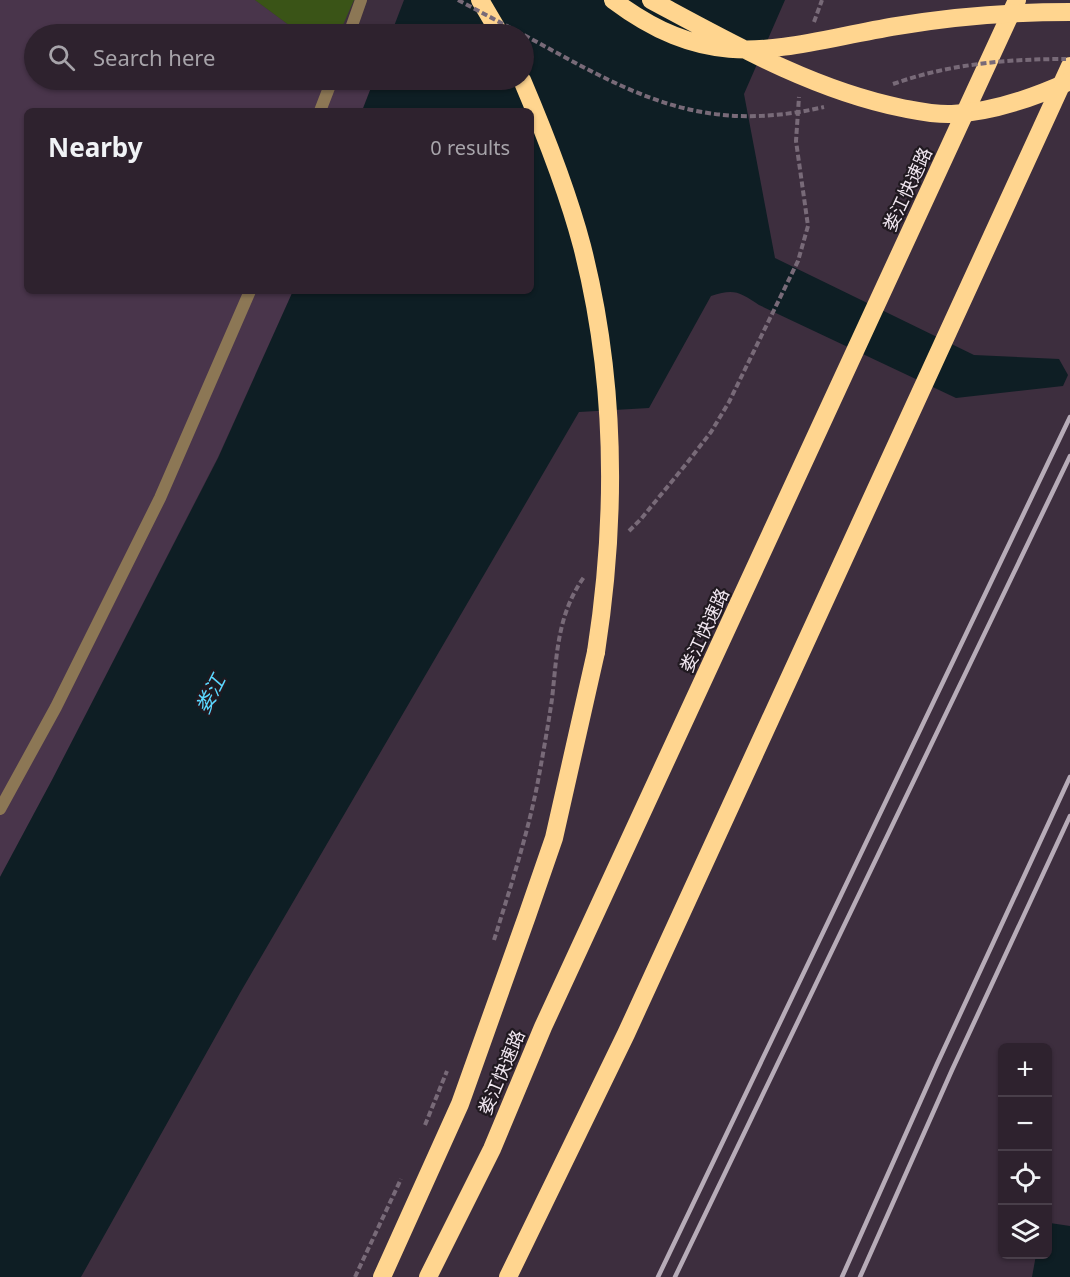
<!DOCTYPE html>
<html lang="en">
<head>
<meta charset="utf-8">
<style>
	:root { --surface:#2e222e; --page:#362a36; --text:#f1f3f6; --muted:#a7a4aa; --line:#493f4a }
	body { margin:0; font-family:"Noto Sans","Noto Sans SC",sans-serif; background:var(--page); color:var(--text) }
	.controls { position:absolute; right:18px; bottom:18px; display:grid; overflow:hidden; border-radius:9px; box-shadow:0 2px 4px #0004 }
	.controls button { width:54px; height:54px; display:grid; place-items:center; padding:0; border:0; border-bottom:2px solid var(--line); background:var(--surface); color:var(--text); font:30px sans-serif }
	.list { margin:0; padding:0; list-style:none }
	h2 { display:flex; justify-content:space-between; align-items:center; height:78px; margin:0; padding:0 24px; font-size:26px }
	h2 small { font-size:20px; font-weight:400; color:var(--muted) }
	.icon { flex:none; width:33px; height:33px; fill:none; stroke:currentColor; stroke-width:2; stroke-linecap:round; stroke-linejoin:round }
	.map { position:relative; flex:none; width:1070px; height:1277px; overflow:hidden }
	.search { position:absolute; background:var(--surface); box-shadow:0 2px 4px #0004; left:24px; top:24px; width:510px; height:66px; display:flex; align-items:center; gap:15px; box-sizing:border-box; padding:0 21px; border-radius:33px; color:var(--muted); font-size:22px }
	.panel { position:absolute; background:var(--surface); box-shadow:0 2px 4px #0004; left:24px; top:108px; width:510px; height:186px; border-radius:9px }
	.map>svg:first-child { display:block }
	.built { fill:#49354b }
	.green { fill:#3a5417 }
	.water { fill:#0e1e24 }
	.lines { fill:none; stroke-linecap:round; stroke-linejoin:round }
	.path { stroke:#786a78; stroke-width:4; stroke-dasharray:6 3; stroke-linecap:butt }
	.street { stroke:#8c7755; stroke-width:12 }
	.highway { stroke:#ffd58f; stroke-width:18 }
	.rail { stroke:#b7acb8; stroke-width:4.5 }
	.path-bridge { stroke:#786a78; stroke-width:4; stroke-dasharray:6 3; stroke-linecap:butt }
	.highway-bridge { stroke:#ffd58f; stroke-width:18 }
	.labels { text-anchor:middle; dominant-baseline:central; stroke-width:4.5; stroke-linejoin:round; paint-order:stroke }
	.street-label { font-size:18px; fill:#f0e6f0; stroke:#201920 }
	.water-label { font-size:20px; font-style:italic; fill:#5ad8ff; stroke:#201920 }
</style>
</head>
<body>
<div class="map">
<svg width="1070" height="1277" viewBox="0 0 1070 1277">
	<rect width="100%" height="100%" fill="#3d2e3e"/>
	<path class="built" d="M0,0h255l46,34h-267v46h340l-12,31h-335v180h266l-75,166 -166,323 -52,97z"/>
	<path class="green" d="M255,0h99l-15,34h-38z"/>
	<path class="water" d="M404,0h381l-41,94 31,164 199,97 85,4 9,16 -5,11 -107,12 -197,-93c-19,-13 -25,-17 -48,-9l-62,112 -70,4 -339,581 -159,284h-81v-400l52,-97 166,-322 75,-167h238v-180h-169l12,-31h150v-46h-133z
		M1050,1223l20,3v51h-38l4,-22 12,-1v-26z"/>
	<g class="lines">
		<path class="path" d="M814,22l8,-22
			M629,531l12,-12 46,-56 24,-31 18,-30 69,-141 10,-35 -12,-85 3,-44
			M494,940c16,-51 34,-107 44,-159 5,-27 10,-55 14,-82 5,-44 5,-84 32,-122
			M425,1125l22,-54
			M355,1277l46,-98"/>
		<path class="street" d="M349,34l12,-34
			M320,111l12,-31
			M0,809l56,-102 104,-209 90,-207"/>
		<path class="highway" d="M480,0l20,34
			M382,1277l78,-173 67,-188 27,-78 42,-186
			M428,1277l64,-128 51,-122 474,-1027
			M508,1277l118,-243 444,-968"/>
		<path class="rail" d="M658,1277l412,-860
			M675,1277l395,-821
			M842,1277l95,-213 133,-287
			M860,1277l92,-207 118,-254"/>
		<path class="path-bridge" d="M458,0l64,34
			M524,35c105,57 175,101 300,72
			M893,84c56,-20 114,-25 173,-25"/>
		<path class="highway-bridge" d="M613,0c104,78 170,45 284,26 58,-10 114,-14 173,-14
			M651,0c80,43 162,90 251,108 16,3 34,7 50,6 42,-2 81,-16 118,-33
			M522,80c23,54 45,109 60,166 34,133 35,271 14,406"/>
	</g>
	<g class="labels">
		<g class="street-label">
			<text transform="translate(907 189) rotate(-65)">娄江快速路</text>
			<text transform="translate(704 630) rotate(-65)">娄江快速路</text>
			<text transform="translate(501 1072) rotate(-67)">娄江快速路</text>
		</g>
		<g class="water-label">
			<text transform="translate(210 694) rotate(-63)">娄江</text>
		</g>
	</g>
</svg>
<div class="controls">
<button>+</button>
<button>−</button>
<button><svg class="icon" aria-label="locate" viewBox="0 0 24 24"><circle cx="12" cy="12" r="6"/><path d="M12 2v4M12 18v4M2 12h4M18 12h4"/></svg></button>
<button><svg class="icon" aria-label="layers" viewBox="0 0 24 24"><path d="M12 4l9 5-9 5-9-5zM3 14l9 5 9-5"/></svg></button>
</div>
<div class="search"><svg class="icon" aria-label="search" viewBox="0 0 24 24"><circle cx="10" cy="10" r="6"/><path d="M15 15l6 6"/></svg>Search here</div>
<section class="panel">
<h2>Nearby<small>0 results</small></h2>
<ul class="list">
</ul>
</section>
</div>
</body>
</html>
